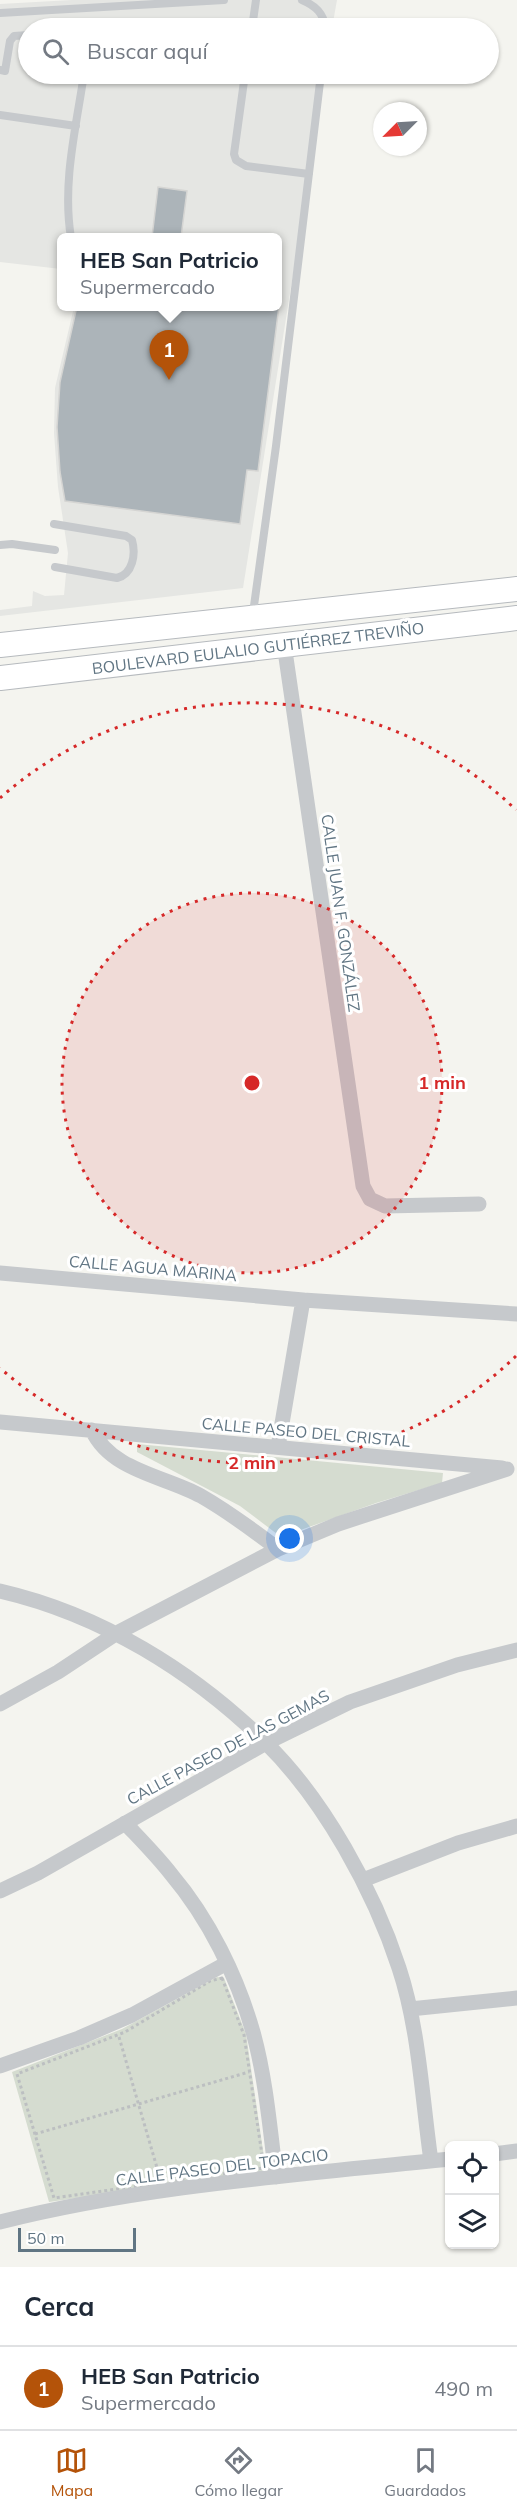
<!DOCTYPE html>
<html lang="es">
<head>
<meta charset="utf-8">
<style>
	:root { --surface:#fff; --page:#f6f6f7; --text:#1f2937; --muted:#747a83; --line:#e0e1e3; --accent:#b45309 }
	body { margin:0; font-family:Mulish,sans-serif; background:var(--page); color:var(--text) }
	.controls { position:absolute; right:18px; bottom:18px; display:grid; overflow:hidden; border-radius:9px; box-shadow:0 2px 4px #0004 }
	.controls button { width:54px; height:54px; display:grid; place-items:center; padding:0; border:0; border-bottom:2px solid var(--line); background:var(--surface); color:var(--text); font:30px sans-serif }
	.compass { position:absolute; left:373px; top:102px; width:54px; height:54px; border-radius:50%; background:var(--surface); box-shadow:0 2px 4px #0004; rotate:246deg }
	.scale { position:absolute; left:18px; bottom:15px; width:118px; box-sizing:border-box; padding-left:6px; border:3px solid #607583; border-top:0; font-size:16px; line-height:21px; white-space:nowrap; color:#607583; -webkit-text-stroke:4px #fff; paint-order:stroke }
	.you { position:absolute; left:290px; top:1539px; width:21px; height:21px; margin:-15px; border:4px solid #fff; border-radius:50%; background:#1a73e8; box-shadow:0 0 0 9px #1a73e833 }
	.badge { display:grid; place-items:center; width:39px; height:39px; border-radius:50%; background:var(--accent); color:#fff; font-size:20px; font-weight:700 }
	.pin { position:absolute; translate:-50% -50px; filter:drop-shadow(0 2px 3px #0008) }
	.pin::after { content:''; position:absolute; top:32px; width:21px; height:18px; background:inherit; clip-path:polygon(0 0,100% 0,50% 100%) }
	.popup { position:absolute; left:57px; top:233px; width:225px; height:78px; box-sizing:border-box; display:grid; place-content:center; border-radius:9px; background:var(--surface); filter:drop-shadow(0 2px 4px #0005); font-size:20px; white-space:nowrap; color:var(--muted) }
	.popup b { font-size:22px; color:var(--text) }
	.popup::after { content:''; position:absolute; left:50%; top:100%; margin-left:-12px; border:12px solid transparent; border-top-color:var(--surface) }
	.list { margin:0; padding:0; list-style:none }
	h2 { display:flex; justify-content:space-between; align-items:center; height:78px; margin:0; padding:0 24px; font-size:26px }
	h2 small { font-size:20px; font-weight:400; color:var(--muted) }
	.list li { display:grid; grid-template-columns:39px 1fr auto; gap:18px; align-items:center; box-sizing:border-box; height:84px; padding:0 24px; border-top:2px solid var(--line) }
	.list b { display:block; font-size:22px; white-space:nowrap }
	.list p { margin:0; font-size:20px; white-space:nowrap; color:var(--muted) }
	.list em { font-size:20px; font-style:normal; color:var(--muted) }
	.icon { flex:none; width:33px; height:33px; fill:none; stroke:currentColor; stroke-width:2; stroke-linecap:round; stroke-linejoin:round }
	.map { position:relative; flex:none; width:517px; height:2267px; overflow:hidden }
	.search { position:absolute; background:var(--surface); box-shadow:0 2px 4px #0004; left:18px; right:18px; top:18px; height:66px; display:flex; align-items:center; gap:15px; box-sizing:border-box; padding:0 21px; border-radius:33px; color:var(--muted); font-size:22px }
	.sheet { height:162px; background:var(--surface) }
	nav { display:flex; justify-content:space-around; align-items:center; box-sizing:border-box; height:84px; border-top:2px solid var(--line); background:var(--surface); font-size:16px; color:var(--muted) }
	nav a { display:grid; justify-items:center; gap:3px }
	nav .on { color:var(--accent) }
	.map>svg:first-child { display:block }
	.built { fill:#e5e6e3 }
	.green { fill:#d5dcd0 }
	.building { fill:#acb4b9; stroke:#d5d5d3; stroke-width:1.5 }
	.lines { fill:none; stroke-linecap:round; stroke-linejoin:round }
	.primary-casing { stroke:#b6babe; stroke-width:26 }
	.path { stroke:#bcbfc1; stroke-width:3; stroke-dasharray:3 3; stroke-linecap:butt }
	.lane { stroke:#c6c9cc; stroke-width:8 }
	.street { stroke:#c6c9cc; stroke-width:15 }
	.primary { stroke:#fff; stroke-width:24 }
	.ring { fill:none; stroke:#d62828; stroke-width:3; stroke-dasharray:3 6 }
	.labels { text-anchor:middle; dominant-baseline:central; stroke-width:6; stroke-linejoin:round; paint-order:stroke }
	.street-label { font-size:16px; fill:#607583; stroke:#fff }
	.centre { fill:#d62828; stroke:#fff; stroke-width:3 }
	.ring-label { font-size:18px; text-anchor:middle; font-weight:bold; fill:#d62828; stroke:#fff; stroke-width:6; stroke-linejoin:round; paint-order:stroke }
</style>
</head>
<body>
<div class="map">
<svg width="517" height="2267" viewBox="0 0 517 2267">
	<rect width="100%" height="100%" fill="#f4f4ef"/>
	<path class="built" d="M72,0h265l-5,28h-304v46h297l-82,514 -243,28v-6l32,-4 1,-15 12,5 19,-1 4,-42 -10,-66 -4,-54 1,-45 19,-81 203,-1v-68h-216v31l-61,-7v-258z"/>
	<path class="green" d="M137,1444l306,29 -1,10 -66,20 -95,34 -41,-31 -103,-54z
		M217,1977l7,1 22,56 20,137 -217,31 -37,-130 110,-43z"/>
	<path class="building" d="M158,187l29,4 -6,46h-29z
		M77,306h202l-21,165 -11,-1 -7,54 -175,-23 -5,-29 -3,-45 3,-45z"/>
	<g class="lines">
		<g class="primary-casing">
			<path id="primary" d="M0,645l517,-56
				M0,678l517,-60"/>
		</g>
		<path class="path" d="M222,1978l22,57 20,133 -210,30 -37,-124 108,-42 85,-51z
			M119,2037l41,141
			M35,2134l214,-62"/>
		<path class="lane" d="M302,0c14,6 21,13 24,28
			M0,13l224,-13
			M252,28l4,-28
			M0,70l5,1 5,-30 4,-5 14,-1
			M245,74l-11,80 2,6 10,6 63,8
			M0,115l76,11
			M71,238c-9,-55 5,-110 13,-164
			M54,524l72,12 6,4c4,14 1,34 -15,38l-62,-11
			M0,545l12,-1 43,6
			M253,613l23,-167 45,-372"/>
		<path class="street" d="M284,644l79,542 7,13 15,7 94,-2
			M0,1273l303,27 214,14
			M0,1422l502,46
			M92,1430c19,41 73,46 109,66 28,16 52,34 77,53
			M278,1447l25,-147
			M0,1591c100,23 193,80 266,152 58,57 108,148 133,225 20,60 23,130 32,193
			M0,1704l58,-32 59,-39 161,-84 60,-25 169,-55
			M125,1823c16,17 32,33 46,51 38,45 66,102 82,158 13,47 17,97 23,145
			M363,1880l95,-37 59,-17
			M0,1891l38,-18 228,-130 84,-41 107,-37 60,-15
			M410,2009l107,-11
			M0,2066l79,-28 53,-23 95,-52
			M494,2154l23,-3
			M0,2222c147,-37 299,-47 450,-63"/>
		<use href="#primary" class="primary"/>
	</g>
	<circle cx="252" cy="1083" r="190" fill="#d62828" fill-opacity=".12"/>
	<g class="ring">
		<circle cx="252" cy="1083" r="190"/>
		<path d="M516 1356A380 380 0 0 1 0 1368M0 798A380 380 0 0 1 516 810"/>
	</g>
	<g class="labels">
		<g class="street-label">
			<text transform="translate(258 648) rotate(-7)">BOULEVARD EULALIO GUTIÉRREZ TREVIÑO</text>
			<text transform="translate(341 913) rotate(82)">CALLE JUAN F. GONZÁLEZ</text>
			<text transform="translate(153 1268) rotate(5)">CALLE AGUA MARINA</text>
			<text transform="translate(306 1432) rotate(5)">CALLE PASEO DEL CRISTAL</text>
			<text transform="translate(228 1747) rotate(-28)">CALLE PASEO DE LAS GEMAS</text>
			<text transform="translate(222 2167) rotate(-7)">CALLE PASEO DEL TOPACIO</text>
		</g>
	</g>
	<circle cx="252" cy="1083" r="9" class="centre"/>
	<g class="ring-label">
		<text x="442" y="1089">1 min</text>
		<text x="252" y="1469">2 min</text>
	</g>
</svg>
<div class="controls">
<button><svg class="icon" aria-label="locate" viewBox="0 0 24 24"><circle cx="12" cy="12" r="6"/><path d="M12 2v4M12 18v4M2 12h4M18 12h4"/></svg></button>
<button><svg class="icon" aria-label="layers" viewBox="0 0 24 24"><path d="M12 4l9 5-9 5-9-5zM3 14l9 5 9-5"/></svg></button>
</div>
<svg class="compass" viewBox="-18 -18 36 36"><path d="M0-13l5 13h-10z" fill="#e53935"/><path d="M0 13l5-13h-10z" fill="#747a83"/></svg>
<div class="scale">50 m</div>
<div class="you"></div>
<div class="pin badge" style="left:169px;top:380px">1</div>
<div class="popup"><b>HEB San Patricio</b>Supermercado</div>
<div class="search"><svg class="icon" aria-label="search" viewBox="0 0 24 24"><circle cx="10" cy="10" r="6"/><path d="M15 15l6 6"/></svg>Buscar aquí</div>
</div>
<section class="sheet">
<h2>Cerca<small></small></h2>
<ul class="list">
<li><span class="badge">1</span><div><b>HEB San Patricio</b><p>Supermercado</p></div><em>490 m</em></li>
</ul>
</section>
<nav>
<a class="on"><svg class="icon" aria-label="map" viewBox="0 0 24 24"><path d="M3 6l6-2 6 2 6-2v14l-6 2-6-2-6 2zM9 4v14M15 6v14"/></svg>Mapa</a>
<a><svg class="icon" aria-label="directions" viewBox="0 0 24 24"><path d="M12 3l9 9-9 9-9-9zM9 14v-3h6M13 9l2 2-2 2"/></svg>Cómo llegar</a>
<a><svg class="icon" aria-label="saved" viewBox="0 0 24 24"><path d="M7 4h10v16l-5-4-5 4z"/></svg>Guardados</a>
</nav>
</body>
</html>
